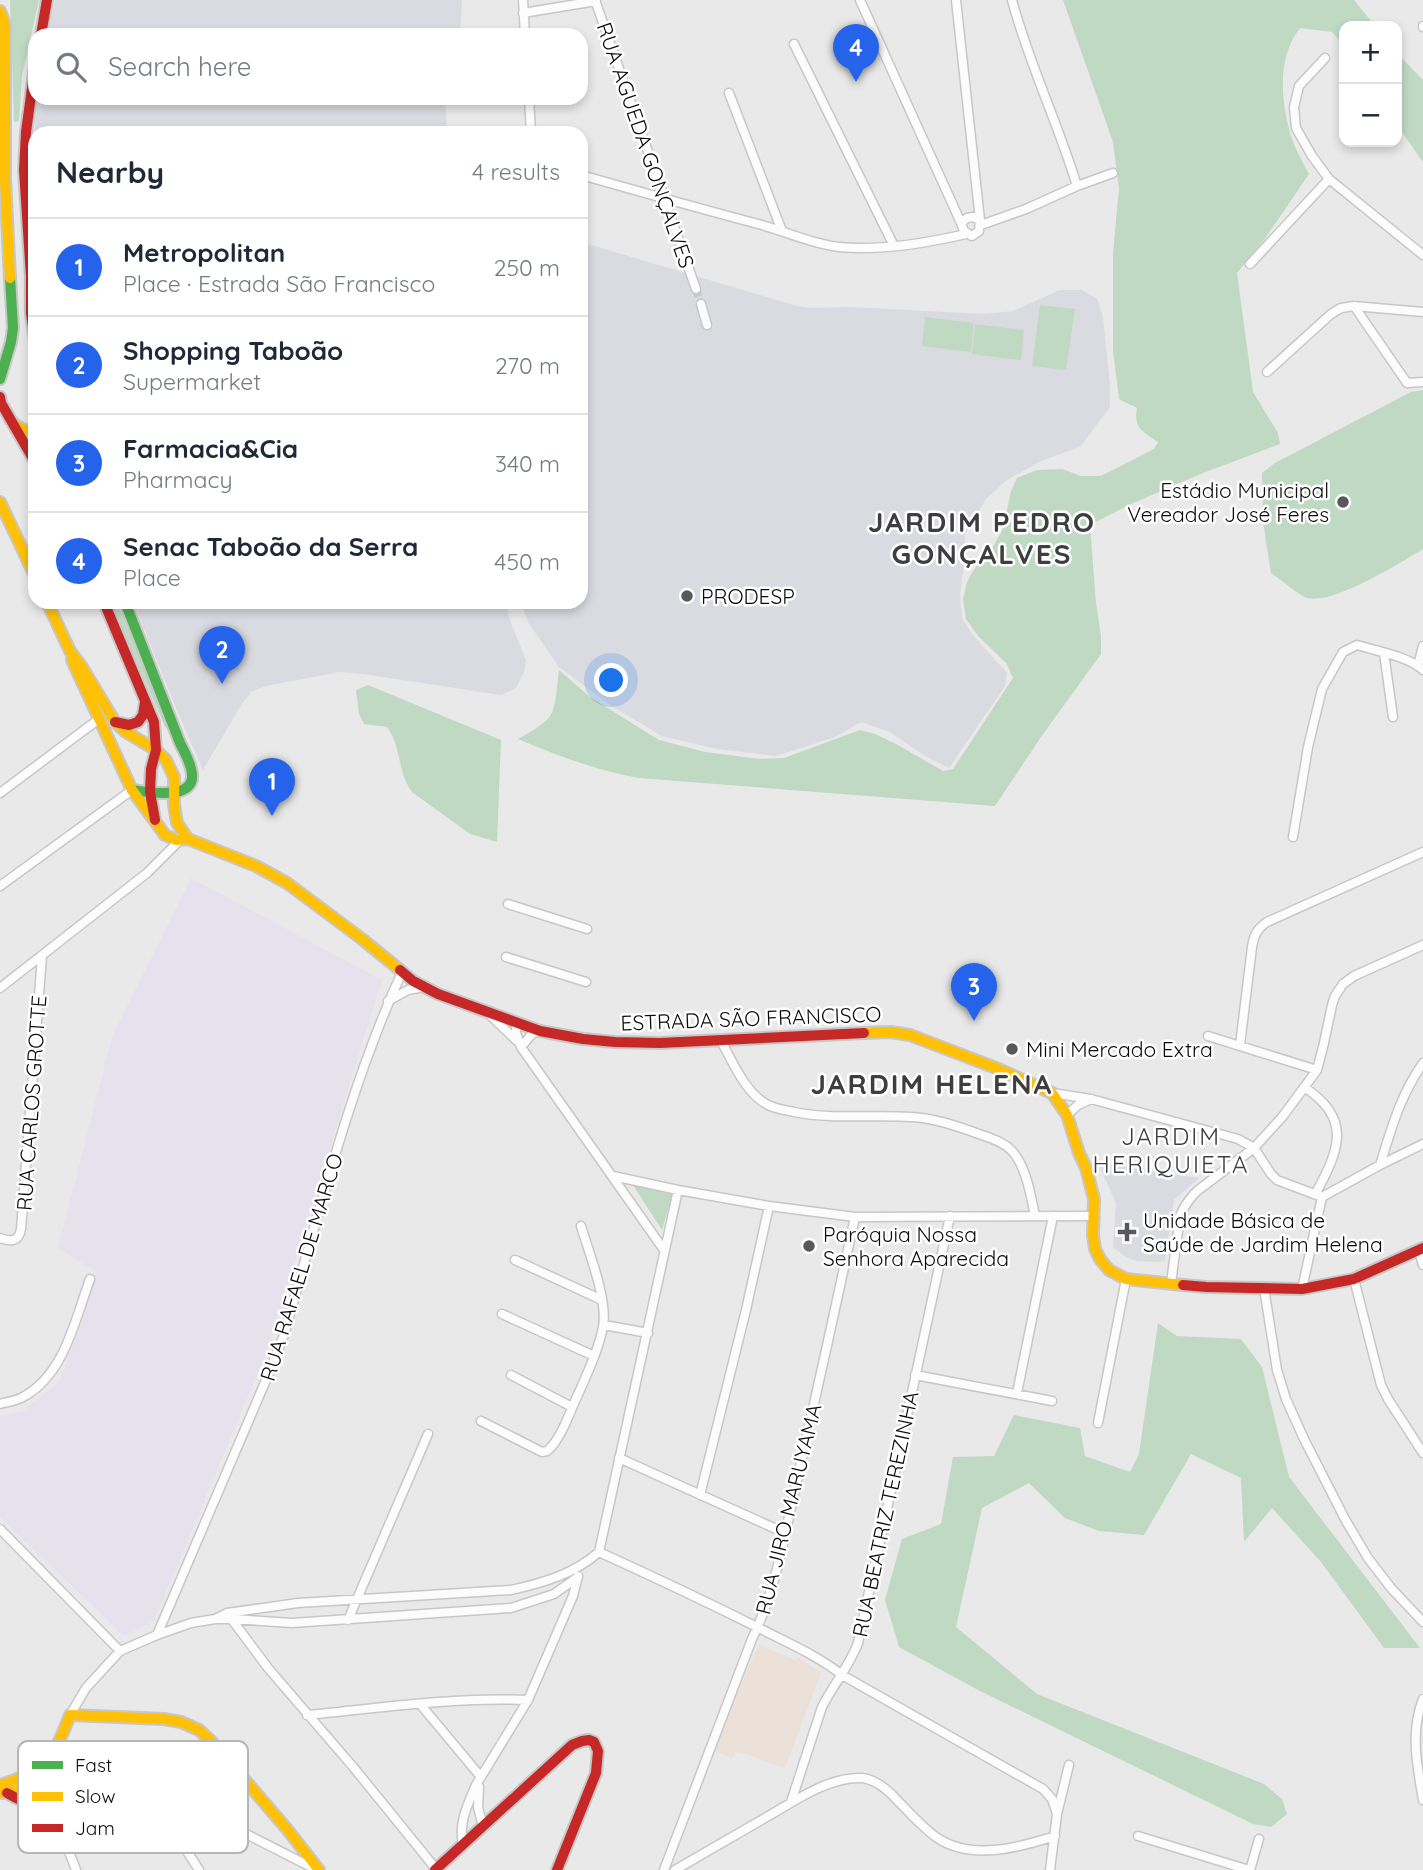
<!DOCTYPE html>
<html lang="en">
<head>
<meta charset="utf-8">
<style>
	:root { --surface:#fff; --page:#f2f2f3; --text:#1f2937; --muted:#747a83; --line:#e0e1e3; --accent:#2563eb }
	body { margin:0; font-family:Quicksand,sans-serif; background:var(--page); color:var(--text) }
	.controls { position:absolute; right:21px; top:21px; display:grid; overflow:hidden; border-radius:14px; box-shadow:0 4px 10px #0003 }
	.controls button { width:63px; height:63px; display:grid; place-items:center; padding:0; border:0; border-bottom:2px solid var(--line); background:var(--surface); color:var(--text); font:35px sans-serif }
	.you { position:absolute; left:612px; top:681px; width:24px; height:24px; margin:-18px; border:5px solid #fff; border-radius:50%; background:#1a73e8; box-shadow:0 0 0 10px #1a73e833 }
	.badge { display:grid; place-items:center; width:46px; height:46px; border-radius:50%; background:var(--accent); color:#fff; font-size:23px; font-weight:700 }
	.pin { position:absolute; translate:-50% -58px; filter:drop-shadow(0 2px 4px #0008) }
	.pin::after { content:''; position:absolute; top:37px; width:24px; height:21px; background:inherit; clip-path:polygon(0 0,100% 0,50% 100%) }
	.list { margin:0; padding:0; list-style:none }
	h2 { display:flex; justify-content:space-between; align-items:center; height:91px; margin:0; padding:0 28px; font-size:30px }
	h2 small { font-size:23px; font-weight:400; color:var(--muted) }
	.list li { display:grid; grid-template-columns:46px 1fr auto; gap:21px; align-items:center; box-sizing:border-box; height:98px; padding:0 28px; border-top:2px solid var(--line) }
	.list b { display:block; font-size:26px; white-space:nowrap }
	.list p { margin:0; font-size:23px; white-space:nowrap; color:var(--muted) }
	.list em { font-size:23px; font-style:normal; color:var(--muted) }
	.icon { flex:none; width:38px; height:38px; fill:none; stroke:currentColor; stroke-width:2; stroke-linecap:round; stroke-linejoin:round }
	.map { position:relative; flex:none; width:1423px; height:1870px; overflow:hidden }
	.search { position:absolute; background:var(--surface); box-shadow:0 4px 10px #0003; left:28px; top:28px; width:560px; height:77px; display:flex; align-items:center; gap:18px; box-sizing:border-box; padding:0 24px; border-radius:21px; color:var(--muted); font-size:26px }
	.panel { position:absolute; background:var(--surface); box-shadow:0 4px 10px #0003; left:28px; top:126px; width:560px; height:483px; border-radius:21px }
	.map>svg:first-child { display:block }
	.built { fill:#dadbe1 }
	.industrial { fill:#e5e1ed }
	.education { fill:#ebe1d8 }
	.green { fill:#bfd9c2 }
	.lines { fill:none; stroke-linecap:round; stroke-linejoin:round }
	.street-tunnel { stroke:#c8c8c8; stroke-width:8; stroke-dasharray:8 4; stroke-linecap:butt }
	.street-casing { stroke:#c7c7c7; stroke-width:11 }
	.fast-casing { stroke:#c7c7c7; stroke-width:14 }
	.slow-casing { stroke:#c7c7c7; stroke-width:14 }
	.jam-casing { stroke:#c7c7c7; stroke-width:14 }
	.street { stroke:#fcfcfc; stroke-width:8 }
	.fast { stroke:#4caf50; stroke-width:10 }
	.slow { stroke:#ffc107; stroke-width:10 }
	.jam { stroke:#c62828; stroke-width:10 }
	.poi-dot { fill:#595959; stroke:#fff; stroke-width:2.5 }
	.labels { text-anchor:middle; dominant-baseline:central; stroke-width:5; stroke-linejoin:round; paint-order:stroke }
	.street-label { font-size:21px; fill:#0b0b0c; stroke:#fff }
	.poi-label { font-size:21px; fill:#0b0b0c; stroke:#fff; text-anchor:start }
	.quarter-label { font-size:24px; letter-spacing:2px; fill:#3e3e40; stroke:#fff }
	.district-label { font-size:28px; font-weight:bold; letter-spacing:2px; fill:#3e3e40; stroke:#fff }
	.key { fill:#fff; stroke:#b6b6b6; stroke-width:2 }
	.key-label { font-size:19px; fill:#0b0b0c }
</style>
</head>
<body>
<div class="map">
<svg width="1423" height="1870" viewBox="0 0 1423 1870">
	<rect width="100%" height="100%" fill="#e9e9e9"/>
	<path class="built" d="M55,0h407v3l-2,32h-412z
		M37,98h408l2,35h-412v104l-2,-37 2,-83z
		M581,242l216,64 15,2 38,-1 135,7 28,-3 47,-21h22l15,9 6,18 7,69v21l-30,40 -39,14 -34,19 -21,19 -21,36 -1,31 -4,28 2,24 10,16 35,39 -2,13 -56,82 -24,-12 -35,-24 -29,-10 -26,15 -59,19 -59,-7 -55,-13 -52,-31 -51,-38 -31,-45 -7,-20h60z
		M133,602h372l6,21 15,37 -2,12 -8,16 -15,7 -138,-21 -24,-2 -73,14 -15,6 -10,13 -38,65 -27,-62z
		M1098,1163l101,15 -25,22 -9,61 -9,1 -20,-1 -12,-5 -11,-9 3,-44z"/>
	<path class="industrial" d="M191,878l191,102 -116,373 -112,268 -30,15 -124,-119v-101l22,-4 37,-30 25,-64 11,-47 -37,-23 54,-211z"/>
	<path class="education" d="M759,1644l37,17 2,-4 23,16 -36,95 -49,-17 -4,8 -20,-10z"/>
	<path class="green" d="M10,0h29l-17,76 -3,45 -5,1z
		M1063,0h291l21,26h-31v19l-12,-13 -32,-4c-24,30 -19,76 -8,111 4,12 11,23 17,35l-45,66 -27,33 16,119 25,41 2,11 -77,29 -72,31 -41,21 6,78 5,33v18l-60,83 -46,69 -356,-28c-44,-8 -80,-22 -121,-39 9,-5 27,-15 32,-23 7,-11 7,-33 9,-46l31,27 69,43 46,12 55,7 24,-1 76,-28 15,4 21,10 47,27 10,-2 60,-91 -6,-14 -28,-27 -13,-18 -3,-20 4,-17 6,-11 21,-26 9,-16 8,-38 6,-13 20,-8 25,-1 19,7h20l53,-27 4,-7c-14,-10 -25,-13 -21,-34l-18,-9 -6,-49v-97l6,-64 -6,-47z
		M1397,53l26,27v82l-26,-37z
		M1040,305l35,4 -9,61 -34,-4z
		M925,317l49,6 -3,29 -49,-6z
		M975,324l49,6 -3,30 -49,-6z
		M1423,390v159c-23,14 -90,56 -116,49 -7,-2 -28,-20 -36,-25l-8,-51 -1,-49 13,-10 136,-71z
		M110,602h7l53,127 -5,-2z
		M368,685l133,55 -4,102 -27,-8 -58,-42c-15,-20 -10,-45 -25,-65l-23,-3 -5,-10 -3,-24z
		M633,1185l40,7 -11,38z
		M1158,1323l19,13 64,3 21,28 27,110 131,171h-36l-63,-86 -49,-54 -28,34 -3,-64 -50,-24 -47,81 -45,-4 -34,-13 -36,-35 -47,25 -26,119 81,67 227,90 18,15 5,15 -16,13 -18,-3 -273,-133 -81,-44 -14,-47 17,-61 39,-15 12,-67 41,-1 20,-41 66,13 5,28 45,16 9,-18z"/>
	<g class="lines">
		<path class="street-tunnel" d="M696,289l5,15"/>
		<g class="street-casing">
			<path id="street" d="M523,0l2,35
				M595,0l101,289
				M860,0l101,223
				M956,0l24,220
				M1012,0c17,64 46,123 65,186
				M523,13l73,-12
				M1423,27v-1
				M794,44l100,202
				M1325,58l-26,28 -5,21 2,21 16,28 17,23 94,76
				M729,93l53,138
				M529,98l2,35
				M581,175c60,17 120,34 181,50 25,7 50,19 77,22 39,4 88,-4 127,-13
				M973,217l7,3 -1,11 -7,5 -8,-5 -3,-8 6,-5z
				M981,225l45,-16 51,-23 36,-13
				M1250,264l79,-85
				M701,304l6,21
				M1354,306l53,77 16,-1
				M1267,372l64,-58 10,-6 13,-2 69,6
				M1384,653l9,64
				M1418,666l5,-20
				M0,793l99,-74
				M1293,837l15,-90 14,-58 21,-37 14,-7c19,6 53,12 66,25
				M0,886l132,-96
				M508,904l79,25
				M506,957l80,25
				M0,988l147,-115 32,-32 1,-3
				M388,1001l20,-11 16,-3
				M490,1015l26,25
				M516,1023v10l5,14 143,203
				M1208,1036l109,34
				M721,1041c12,21 24,52 47,64 8,4 17,5 26,7 39,8 78,2 117,5 23,1 46,9 68,17 11,4 25,8 33,17 14,15 19,45 23,65
				M1240,1045l12,-98c2,-12 5,-18 15,-25l156,-70
				M521,1047l11,-13 7,-3
				M1304,1087c49,32 35,63 12,106
				M1052,1093l39,6 147,40 16,9 17,26 6,6 45,17
				M1067,1115l11,-10 13,-6
				M1380,1165c12,-38 20,-69 43,-102
				M613,1176l65,14 91,16 86,11 238,-1
				M0,1238c10,4 19,4 21,-9l21,-273
				M1419,1251l4,14
				M515,1260l87,40
				M1354,1279l27,106 7,14 35,54
				M1171,1283l9,-67c4,-10 9,-17 17,-25l57,-43 29,-32 34,-46 7,-27 8,-38 3,-9 8,-12 11,-8 69,-31
				M1264,1288l13,82 9,29 18,40 42,82 22,37 23,30 32,34
				M1302,1289l20,-92 58,-32 43,-21
				M502,1314l92,42
				M604,1325l44,8
				M511,1375l61,32
				M915,1375l137,26
				M1017,1393l36,-177
				M0,1404c7,-2 15,-3 21,-6 43,-21 54,-78 69,-119
				M481,1421l61,31 5,-1c13,-10 22,-37 29,-52 10,-23 22,-47 27,-72 5,-27 -14,-74 -22,-101
				M1098,1423l28,-144
				M619,1458l166,75
				M700,1495l46,-185 23,-104
				M0,1529l120,122
				M599,1552c55,25 110,51 164,78 27,14 55,26 79,45l201,114 9,10 5,15
				M230,1617l38,51 86,100 82,101
				M215,1619l12,-6 71,-10 213,-13c32,-7 63,-16 88,-38l79,-362
				M348,1620l80,-186
				M157,1635l112,-262 15,-38c35,-122 65,-247 118,-363
				M1423,1699c-13,33 -6,66 0,101
				M420,1704l61,73
				M70,1715l16,-27 34,-37 37,-16 34,-12 24,-4h17l60,4 219,-15 43,-14 24,-17
				M307,1715c74,-7 147,-18 221,-15
				M46,1778l9,37 21,55
				M479,1787l-1,20 5,20
				M791,1802l31,-95c11,-22 27,-40 36,-64l92,-427
				M1138,1836l111,34
				M463,1844c-5,-21 5,-40 13,-59l52,-85 45,-104 5,-20
				M199,1870l-25,-39c0,-22 17,-21 33,-17l110,56
				M664,1870l88,-231c24,-49 33,-106 45,-159 20,-88 39,-175 58,-263
				M675,1870c34,-20 68,-39 102,-59 25,-15 55,-34 84,-33 15,1 27,12 36,22 12,12 25,27 39,37 34,24 82,11 119,-1
				M1050,1870l7,-56 12,-49
				M1250,1870l9,-31"/>
		</g>
		<g class="fast-casing">
			<path id="fast" d="M0,379l11,-37 2,-14 -3,-50
				M125,602l55,141c5,10 11,20 12,31 3,27 -44,18 -60,16"/>
		</g>
		<g class="slow-casing">
			<path id="slow" d="M0,11l5,13v155l5,99
				M14,424l8,5 13,3
				M0,502l35,74
				M47,602l23,49 12,16 33,55 11,10 30,18 10,10 8,17v28l3,18 11,16 68,27 31,17 75,56 38,31
				M72,660l60,130 33,45 11,5 12,-1
				M864,1033l26,-1 20,3 86,33 56,25 15,22 12,38 7,15 8,31 -1,36 2,14 5,10 9,11 17,9 57,6
				M0,1785c45,-13 54,-28 70,-70l94,4 17,3 18,8 14,13 74,86 32,41
				M0,1793c32,-1 58,-14 60,-49"/>
		</g>
		<g class="jam-casing">
			<path id="jam" d="M41,35l6,-35
				M35,66l-9,66 -2,38 7,106v37l4,28
				M0,397l1,6 34,59
				M104,602l50,120 2,28 -5,19 -1,23 5,28
				M115,722l14,3 9,-3 5,-7 2,-13
				M400,970l13,11 25,13 102,37 43,8 32,3 45,1 204,-10
				M1183,1285l23,2 96,2 52,-10 69,-31
				M7,1793c14,8 30,18 43,4
				M435,1870l137,-125 10,-4 7,-1 5,2 4,9 -2,22 -39,97"/>
		</g>
		<use href="#street" class="street"/>
		<use href="#fast" class="fast"/>
		<use href="#slow" class="slow"/>
		<use href="#jam" class="jam"/>
	</g>
	<g class="poi-dot">
		<circle cx="1343" cy="502" r="7"/>
		<circle cx="687" cy="596" r="7"/>
		<circle cx="1012" cy="1049" r="7"/>
		<path d="M1123.5 1221.5h7v7h7v7h-7v7h-7v-7h-7v-7h7z"/>
		<circle cx="809" cy="1246" r="7"/>
	</g>
	<g class="labels">
		<g class="street-label">
			<text transform="translate(646 145) rotate(71)">RUA AGUEDA GONÇALVES</text>
			<text transform="translate(751 1018) rotate(-2)">ESTRADA SÃO FRANCISCO</text>
			<text transform="translate(31 1103) rotate(-86)">RUA CARLOS GROTTE</text>
			<text transform="translate(301 1267) rotate(-73)">RUA RAFAEL DE MARCO</text>
			<text transform="translate(788 1509) rotate(-76)">RUA JIRO MARUYAMA</text>
			<text transform="translate(885 1514) rotate(-78)">RUA BEATRIZ TEREZINHA</text>
		</g>
		<g class="poi-label">
			<text x="1329" y="490" text-anchor="end">Estádio Municipal<tspan x="1329" dy="24">Vereador José Feres</tspan></text>
			<text x="701" y="596">PRODESP</text>
			<text x="1026" y="1049">Mini Mercado Extra</text>
			<text x="1143" y="1220">Unidade Básica de<tspan x="1143" dy="24">Saúde de Jardim Helena</tspan></text>
			<text x="823" y="1234">Paróquia Nossa<tspan x="823" dy="24">Senhora Aparecida</tspan></text>
		</g>
		<g class="quarter-label">
			<text x="1171" y="1136">JARDIM<tspan x="1171" dy="28">HERIQUIETA</tspan></text>
		</g>
		<g class="district-label">
			<text x="982" y="521">JARDIM PEDRO<tspan x="982" dy="32">GONÇALVES</tspan></text>
			<text x="932" y="1083">JARDIM HELENA</text>
		</g>
	</g>
	<rect x="18" y="1741" width="230" height="112" rx="10" class="key"/>
	<rect x="32" y="1761" width="31" height="8" fill="#4caf50"/>
	<rect x="32" y="1792" width="31" height="9" fill="#ffc107"/>
	<rect x="32" y="1824" width="31" height="8" fill="#c62828"/>
	<g class="key-label">
		<text x="75" y="1772">Fast</text>
		<text x="75" y="1803">Slow</text>
		<text x="75" y="1835">Jam</text>
	</g>
</svg>
<div class="controls">
<button>+</button>
<button>−</button>
</div>
<div class="you"></div>
<div class="pin badge" style="left:272px;top:816px">1</div>
<div class="pin badge" style="left:222px;top:684px">2</div>
<div class="pin badge" style="left:974px;top:1021px">3</div>
<div class="pin badge" style="left:856px;top:82px">4</div>
<div class="search"><svg class="icon" aria-label="search" viewBox="0 0 24 24"><circle cx="10" cy="10" r="6"/><path d="M15 15l6 6"/></svg>Search here</div>
<section class="panel">
<h2>Nearby<small>4 results</small></h2>
<ul class="list">
<li><span class="badge">1</span><div><b>Metropolitan</b><p>Place · Estrada São Francisco</p></div><em>250 m</em></li>
<li><span class="badge">2</span><div><b>Shopping Taboão</b><p>Supermarket</p></div><em>270 m</em></li>
<li><span class="badge">3</span><div><b>Farmacia&amp;Cia</b><p>Pharmacy</p></div><em>340 m</em></li>
<li><span class="badge">4</span><div><b>Senac Taboão da Serra</b><p>Place</p></div><em>450 m</em></li>
</ul>
</section>
</div>
</body>
</html>
